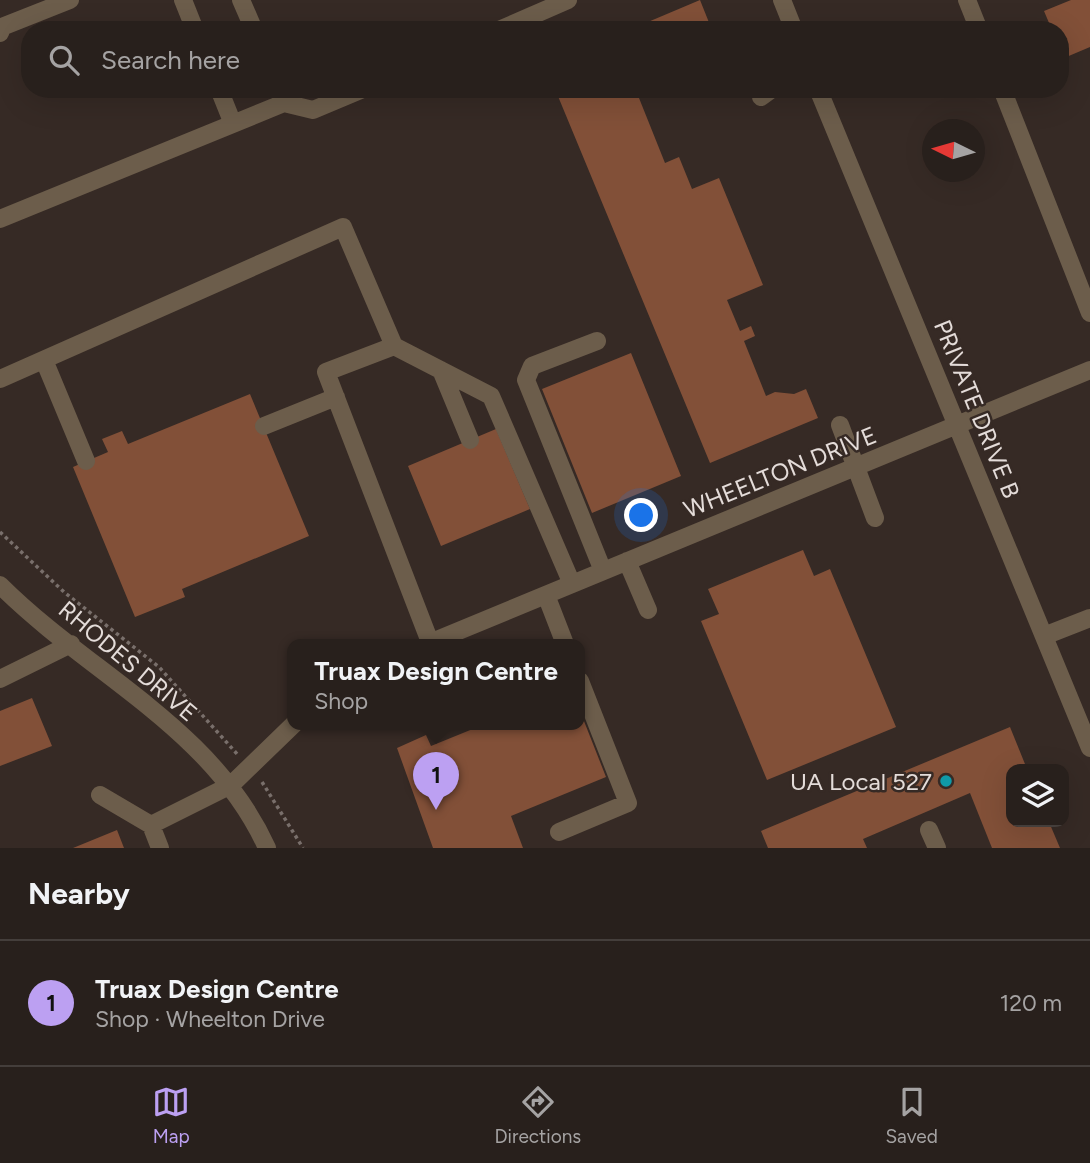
<!DOCTYPE html>
<html lang="en">
<head>
<meta charset="utf-8">
<style>
	:root { --surface:#28201c; --page:#302825; --text:#f1f3f6; --muted:#a5a3a3; --line:#443e3b; --accent:#bca0f2 }
	body { margin:0; font-family:Figtree,sans-serif; background:var(--page); color:var(--text) }
	.controls { position:absolute; right:21px; bottom:21px; display:grid; overflow:hidden; border-radius:14px; box-shadow:0 7px 28px #0002 }
	.controls button { width:63px; height:63px; display:grid; place-items:center; padding:0; border:0; border-bottom:2px solid var(--line); background:var(--surface); color:var(--text); font:35px sans-serif }
	.compass { position:absolute; left:922px; top:119px; width:63px; height:63px; border-radius:50%; background:var(--surface); box-shadow:0 7px 28px #0002; rotate:275deg }
	.you { position:absolute; left:642px; top:516px; width:24px; height:24px; margin:-18px; border:5px solid #fff; border-radius:50%; background:#1a73e8; box-shadow:0 0 0 10px #1a73e833 }
	.badge { display:grid; place-items:center; width:46px; height:46px; border-radius:50%; background:var(--accent); color:#111; font-size:23px; font-weight:700 }
	.pin { position:absolute; translate:-50% -58px; filter:drop-shadow(0 2px 4px #0008) }
	.pin::after { content:''; position:absolute; top:37px; width:24px; height:21px; background:inherit; clip-path:polygon(0 0,100% 0,50% 100%) }
	.popup { position:absolute; left:287px; top:639px; width:298px; height:91px; box-sizing:border-box; display:grid; place-content:center; border-radius:14px; background:var(--surface); filter:drop-shadow(0 2px 5px #0005); font-size:23px; white-space:nowrap; color:var(--muted) }
	.popup b { font-size:26px; color:var(--text) }
	.popup::after { content:''; position:absolute; left:50%; top:100%; margin-left:-14px; border:14px solid transparent; border-top-color:var(--surface) }
	.list { margin:0; padding:0; list-style:none }
	h2 { display:flex; justify-content:space-between; align-items:center; height:91px; margin:0; padding:0 28px; font-size:30px }
	h2 small { font-size:23px; font-weight:400; color:var(--muted) }
	.list li { display:grid; grid-template-columns:46px 1fr auto; gap:21px; align-items:center; box-sizing:border-box; height:126px; padding:0 28px; border-top:2px solid var(--line) }
	.list b { display:block; font-size:26px; white-space:nowrap }
	.list p { margin:0; font-size:23px; white-space:nowrap; color:var(--muted) }
	.list em { font-size:23px; font-style:normal; color:var(--muted) }
	.icon { flex:none; width:38px; height:38px; fill:none; stroke:currentColor; stroke-width:2; stroke-linecap:round; stroke-linejoin:round }
	.map { position:relative; flex:none; width:1090px; height:848px; overflow:hidden }
	.search { position:absolute; background:var(--surface); box-shadow:0 7px 28px #0002; left:21px; right:21px; top:21px; height:77px; display:flex; align-items:center; gap:18px; box-sizing:border-box; padding:0 24px; border-radius:28px; color:var(--muted); font-size:26px }
	.sheet { height:217px; background:var(--surface) }
	nav { display:flex; justify-content:space-around; align-items:center; box-sizing:border-box; height:98px; border-top:2px solid var(--line); background:var(--surface); font-size:19px; color:var(--muted) }
	nav a { display:grid; justify-items:center; gap:4px }
	nav .on { color:var(--accent) }
	.map>svg:first-child { display:block }
	.building { fill:#825038 }
	.lines { fill:none; stroke-linecap:round; stroke-linejoin:round }
	.path { stroke:#796f6b; stroke-width:3.5; stroke-dasharray:3.5 3.5; stroke-linecap:butt }
	.minor { stroke:#6c5d4b; stroke-width:18 }
	.culture-dot { fill:#0f9aa8; stroke:#362a25; stroke-width:2.5 }
	.labels { text-anchor:middle; dominant-baseline:central; stroke-width:5; stroke-linejoin:round; paint-order:stroke }
	.street-label { font-size:24px; fill:#e4dcd9; stroke:#362a25 }
	.poi-label { font-size:24px; fill:#e4dcd9; stroke:#362a25; text-anchor:end }
</style>
</head>
<body>
<div class="map">
<svg width="1090" height="848" viewBox="0 0 1090 848">
	<rect width="100%" height="100%" fill="#362a25"/>
	<path class="building" d="M700,0l12,30h-83z
		M1071,0h19v47l-26,11 -4,-8v-20h-8l-8,-19z
		M555,89h104l-20,9 26,65 14,-6 13,32 27,-11 44,107 -36,15 13,31 11,-5 4,10 -11,5 22,55 9,-4 19,2 12,-5 12,29 -108,45z
		M631,353l50,123 -89,37 -50,-124z
		M250,394l59,142 -127,53 3,8 -50,20 -62,-150 35,-15 -6,-13 20,-8 6,13z
		M496,429l34,80 -89,37 -33,-80z
		M803,550l11,26 16,-7 66,158 -129,53 -66,-159 18,-7 -11,-25z
		M32,698l20,48 -52,20v-55z
		M580,711l26,66 -95,39 12,32h-90l-36,-100 29,-13 5,11 54,-22h95z
		M1010,727l17,42h-16v53h38l11,26h-68l-22,-55 -107,46 4,9h-99l-7,-17z
		M117,830l7,18h-51z"/>
	<g class="lines">
		<path class="path" d="M0,532l64,60 95,75 79,88
			M262,782l41,66"/>
		<path class="minor" d="M183,0l12,30
			M241,0l13,30
			M782,0l12,30
			M967,0l12,30
			M499,30l69,-30
			M0,33l2,-6 68,-27
			M219,89l14,35
			M818,89l272,659
			M1002,89l88,224
			M761,97l11,-8
			M284,103l29,7 50,-21
			M0,219l284,-116 -6,-14
			M597,341l-65,25 -6,14 77,191
			M394,346l-68,26 104,270
			M44,360l42,101
			M441,370l29,70
			M0,379l343,-152 51,119 97,50 81,188
			M840,425l35,93
			M264,426l72,-29
			M627,561l21,49
			M0,585c89,89 213,143 267,263
			M546,595l19,49
			M1044,636l46,-18
			M427,644l663,-274
			M0,679l71,-35
			M100,795l51,30 80,-40 63,-61
			M151,825l9,23
			M929,830l8,18
			M559,832l69,-29 -48,-122"/>
	</g>
	<circle class="culture-dot" cx="946" cy="781" r="7"/>
	<g class="labels">
		<g class="street-label">
			<text transform="translate(977 409) rotate(68)">PRIVATE DRIVE B</text>
			<text transform="translate(780 472) rotate(-22)">WHEELTON DRIVE</text>
			<text transform="translate(128 661) rotate(40)">RHODES DRIVE</text>
		</g>
		<g class="poi-label">
			<text x="932" y="781">UA Local 527</text>
		</g>
	</g>
</svg>
<div class="controls">
<button><svg class="icon" aria-label="layers" viewBox="0 0 24 24"><path d="M12 4l9 5-9 5-9-5zM3 14l9 5 9-5"/></svg></button>
</div>
<svg class="compass" viewBox="-18 -18 36 36"><path d="M0-13l5 13h-10z" fill="#e53935"/><path d="M0 13l5-13h-10z" fill="#a5a3a3"/></svg>
<div class="you"></div>
<div class="pin badge" style="left:436px;top:810px">1</div>
<div class="popup"><b>Truax Design Centre</b>Shop</div>
<div class="search"><svg class="icon" aria-label="search" viewBox="0 0 24 24"><circle cx="10" cy="10" r="6"/><path d="M15 15l6 6"/></svg>Search here</div>
</div>
<section class="sheet">
<h2>Nearby<small></small></h2>
<ul class="list">
<li><span class="badge">1</span><div><b>Truax Design Centre</b><p>Shop · Wheelton Drive</p></div><em>120 m</em></li>
</ul>
</section>
<nav>
<a class="on"><svg class="icon" aria-label="map" viewBox="0 0 24 24"><path d="M3 6l6-2 6 2 6-2v14l-6 2-6-2-6 2zM9 4v14M15 6v14"/></svg>Map</a>
<a><svg class="icon" aria-label="directions" viewBox="0 0 24 24"><path d="M12 3l9 9-9 9-9-9zM9 14v-3h6M13 9l2 2-2 2"/></svg>Directions</a>
<a><svg class="icon" aria-label="saved" viewBox="0 0 24 24"><path d="M7 4h10v16l-5-4-5 4z"/></svg>Saved</a>
</nav>
</body>
</html>
